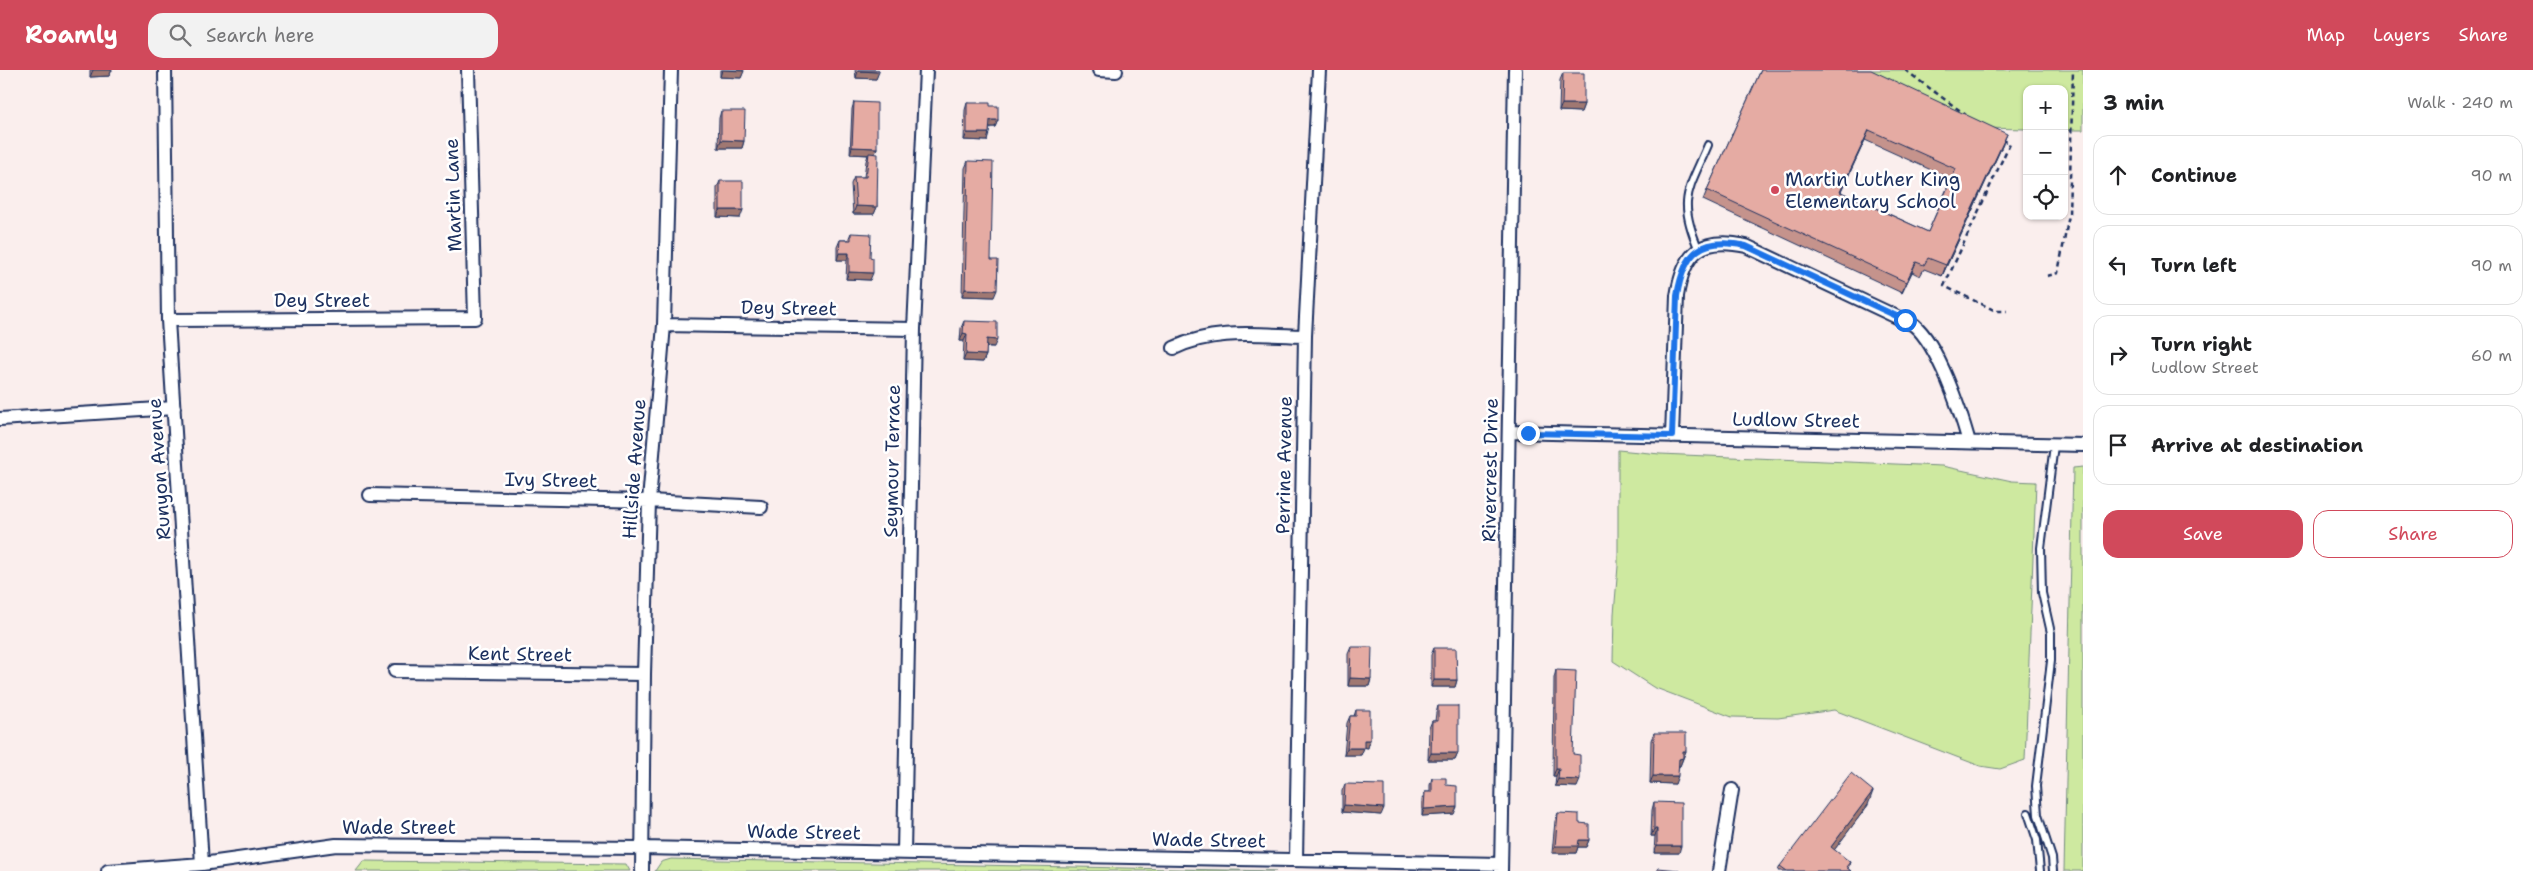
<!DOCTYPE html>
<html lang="en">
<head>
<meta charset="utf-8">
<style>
	:root { --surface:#fff; --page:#f2f2f2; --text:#202124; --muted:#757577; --line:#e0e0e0; --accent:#d1495b }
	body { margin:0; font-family:"Shantell Sans",sans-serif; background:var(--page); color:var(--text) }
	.controls { position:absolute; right:15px; top:15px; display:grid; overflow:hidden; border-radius:10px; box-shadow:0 1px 4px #0004 }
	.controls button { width:45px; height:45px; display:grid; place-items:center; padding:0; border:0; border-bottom:1px solid var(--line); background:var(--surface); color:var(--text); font:25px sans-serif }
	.stop { position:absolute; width:15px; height:15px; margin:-11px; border:4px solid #1a73e8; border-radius:50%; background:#fff }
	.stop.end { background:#1a73e8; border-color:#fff; box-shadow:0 1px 5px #0008 }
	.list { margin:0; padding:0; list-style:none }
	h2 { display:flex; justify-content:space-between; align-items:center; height:65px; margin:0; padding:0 20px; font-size:21px }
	h2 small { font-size:16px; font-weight:400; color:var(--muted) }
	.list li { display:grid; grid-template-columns:32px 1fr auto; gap:15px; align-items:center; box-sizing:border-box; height:80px; margin:0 10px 10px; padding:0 10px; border:1px solid var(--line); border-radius:15px }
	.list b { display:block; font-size:19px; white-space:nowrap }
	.list p { margin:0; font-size:16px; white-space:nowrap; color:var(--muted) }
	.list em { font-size:16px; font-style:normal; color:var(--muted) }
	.actions { display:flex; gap:10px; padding:15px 20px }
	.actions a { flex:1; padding:11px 0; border:1px solid var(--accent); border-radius:15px; text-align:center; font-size:18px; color:var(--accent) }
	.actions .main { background:var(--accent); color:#fff }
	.icon { flex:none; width:28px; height:28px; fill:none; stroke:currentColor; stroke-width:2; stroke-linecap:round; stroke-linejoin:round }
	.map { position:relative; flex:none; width:2083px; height:801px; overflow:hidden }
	header { display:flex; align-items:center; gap:30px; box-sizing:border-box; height:70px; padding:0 25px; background:var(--accent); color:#fff }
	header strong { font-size:24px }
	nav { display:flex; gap:28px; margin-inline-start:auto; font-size:18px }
	.search { width:350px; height:45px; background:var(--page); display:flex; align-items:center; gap:12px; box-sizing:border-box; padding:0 18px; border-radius:15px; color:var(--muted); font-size:19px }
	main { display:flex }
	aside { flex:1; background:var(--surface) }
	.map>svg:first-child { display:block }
	.green { fill:#cee9a0; stroke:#748c7f }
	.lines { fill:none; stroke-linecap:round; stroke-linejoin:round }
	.lane-casing { stroke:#1b2f5e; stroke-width:10 }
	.street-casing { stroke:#1b2f5e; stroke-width:16 }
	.path { stroke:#1b2f5e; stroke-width:2.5; stroke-dasharray:5 4; stroke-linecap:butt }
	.lane { stroke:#fff; stroke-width:6 }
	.street { stroke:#fff; stroke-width:12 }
	.wall { fill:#c5938c; stroke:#1b2f5e; fill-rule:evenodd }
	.shaded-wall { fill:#a07872; stroke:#1b2f5e }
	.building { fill:#e5aba3; stroke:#1b2f5e; fill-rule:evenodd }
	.route { stroke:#1a73e8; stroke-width:6 }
	.poi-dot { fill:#d1495b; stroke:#fff; stroke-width:2 }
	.labels { text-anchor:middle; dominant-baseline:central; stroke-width:5; stroke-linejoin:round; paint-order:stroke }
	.poi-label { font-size:19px; fill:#1b2f5e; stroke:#fff; text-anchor:start }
	.street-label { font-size:19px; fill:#1b2f5e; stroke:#fff }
</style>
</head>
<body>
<header>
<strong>Roamly</strong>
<div class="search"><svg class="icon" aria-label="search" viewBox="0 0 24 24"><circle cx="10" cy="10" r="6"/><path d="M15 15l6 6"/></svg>Search here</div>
<nav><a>Map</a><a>Layers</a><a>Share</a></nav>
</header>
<main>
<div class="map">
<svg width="2083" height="801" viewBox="0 0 2083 801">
	<rect width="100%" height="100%" fill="#faeeed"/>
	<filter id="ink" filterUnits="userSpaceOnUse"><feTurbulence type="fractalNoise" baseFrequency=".02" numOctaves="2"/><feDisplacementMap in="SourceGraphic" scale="10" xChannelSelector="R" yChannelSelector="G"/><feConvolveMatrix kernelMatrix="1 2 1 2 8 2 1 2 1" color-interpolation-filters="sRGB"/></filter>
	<g filter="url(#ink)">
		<path class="green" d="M1854,0h229v60h-19v-41h-37v40l-45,-1z
			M1618,380l42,4 282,12 70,15 24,1 -11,278 -25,9 -20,-3 -146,-56 -56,8 -46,-1 -79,-30 -40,-26 1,-47 4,-48z
			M2083,397v404h-19l9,-403z
			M671,789l605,12h-621l6,-9z
			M364,791l262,3 4,7h-274z"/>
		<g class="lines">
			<g class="lane-casing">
				<path id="lane" d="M1699,180c-22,-51 -11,-58 9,-105
					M2028,743l9,27 3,31
					M2053,801l-1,-13 -14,-43 -2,-29 15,-125v-28l-9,-40 -1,-45 13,-103"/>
			</g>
			<g class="street-casing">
				<path id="street" d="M165,0l3,250 34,544
					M1099,0l17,1
					M168,250l307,-2 -7,-248
					M664,255l250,4
					M1174,278c42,-20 85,-13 131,-12
					M0,349l174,-11
					M1509,362l574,13
					M1672,366l5,-140c7,-44 24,-60 69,-50l168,79c24,20 46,85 55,117
					M370,425l279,6 112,6
					M395,601l249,3
					M904,783l10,-524 12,-259
					M1296,790l9,-524 14,-266
					M108,801l94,-7 134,-19 306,3 859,16
					M642,801l2,-197 5,-173 15,-176 7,-255
					M1501,801l14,-801
					M1719,801l13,-81"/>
			</g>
			<path class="path" d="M1905,0l61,45
				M2002,70l8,3 -66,143 52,25h11
				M2047,206l11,-3 11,-58 4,-145"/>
			<use href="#lane" class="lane"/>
			<use href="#street" class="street"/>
		</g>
		<path class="wall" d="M90,0h22l-3,6 -19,1z
			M720,0h24l-3,8 -21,-1z
			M855,0h24l-3,9 -20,-1z
			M1761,0l242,74 -61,132 -18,-7 -4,7 -8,-4 -10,21 -199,-93 4,-10zM1865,70l86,39 -23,53 -87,-40z
			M1563,3l21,31 -3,8 -22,-1 1,-31z
			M854,32l23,46 -2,6 2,53 -3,7h-21l-2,-30 3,-7h10l2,-16 2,-6 -18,-1 2,-45z
			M967,33l23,3 8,14 -3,7h-5l-3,14 -23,-1 1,-30z
			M721,41l23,30 -2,7h-24l1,-30z
			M968,91l23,99 3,37 -32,-1 3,-128z
			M720,111l20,37 -23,-1v-29z
			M851,163l19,24v23l-24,-1 1,-19h-10v-13l3,-7h8z
			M964,251l30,26h-8v8l-3,7 -20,-1 1,-20h-4l1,-13z
			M1351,577l20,32 -2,7h-21v-32z
			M1434,578l23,32 -2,7h-24v-32z
			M1556,600l17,84 4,33 -22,-1 1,-10h-3l1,-98z
			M1438,636l20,47 -3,7h-27l1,-32 3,-7h3l1,-8z
			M1356,640l12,38 -4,-1 -3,8h-17l3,-32 3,-7h4z
			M1654,663l32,18 -6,15h-1l-4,18 -25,-1 1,-43z
			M1432,708l14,7 8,29 -32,2v-17l3,-7h5v-7z
			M1345,714l36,31 -39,-3v-21z
			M1654,732l25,51h-25l1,-17h-4l1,-26z
			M1868,735l-34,45 16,12 -2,7 3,2h-73l2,-5z
			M1558,743l21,10 10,17 -3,7h-8l-2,6h-24l3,-32z"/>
		<path class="shaded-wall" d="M93,0h19l-3,6 -19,1z
			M722,0l22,1 -3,7 -21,-1z
			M858,1l21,1 -3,7 -20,-1z
			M1562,34h22l-3,8 -22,-1z
			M990,50h8l-3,7h-8z
			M1869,60l-4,10 -29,62 4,-10z
			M967,63h22l-2,8 -23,-1z
			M2007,64l-4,10 -61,132 4,-11z
			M721,70l23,1 -2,7h-24z
			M852,77l25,1 -3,7 -24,-1z
			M856,136l21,1 -3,7h-21z
			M720,140h23l-3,8 -23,-1z
			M839,183h10l-2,7h-10z
			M1916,192l-4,10 -10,21 4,-11z
			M849,202l24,1 -3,7 -24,-1z
			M965,219l32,1 -3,7 -32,-1z
			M963,263l4,1 -3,7h-4z
			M987,269l10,1 -3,7 -10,-1z
			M966,284l20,1 -3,7 -20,-1z
			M1350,608l21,1 -2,7h-21z
			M1434,610h23l-2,7h-24z
			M1364,670h6l-2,8 -7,-1z
			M1347,678h17l-3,7h-17z
			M1683,681h3l-3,7h-3z
			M1431,683h27l-3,7h-27z
			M1683,688l-3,8h-3l2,-7z
			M1556,699h3l-3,7h-3z
			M1653,706h25l-3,8 -25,-1z
			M1558,709l22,1 -3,7 -22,-1z
			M1873,721l-5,14 -42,56 5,-14z
			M1344,735l40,3 -3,7 -39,-3z
			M1457,737l-3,7 -32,2 2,-7z
			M1654,759h3l-2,7h-4z
			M1579,770h10l-3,7h-8l-2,6h-24l3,-7z
			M1657,776h24l-2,7h-25z"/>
		<path class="building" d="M858,0h21v2l-21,-1z
			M1761,0h110l136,64 -61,131 -18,-7 -4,7 -8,-3 -10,20 -199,-92zM1869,60l87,39 -28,63 -88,-40z
			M1563,3h21v31h-22z
			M854,32l23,1v45l-25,-1z
			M967,33h23v3h8v14h-8l-1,13h-22z
			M721,41h24l-1,30 -23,-1z
			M869,83l9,1 -1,53 -21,-1 -2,-29h12z
			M968,91l25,1 -2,98h7l-1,30 -32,-1z
			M720,111h23v29h-23z
			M851,163l20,1 -1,23 3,1v15l-24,-1v-19h-10l1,-13h11z
			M964,251l33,1v18l-10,-1 -1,16 -20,-1 1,-20 -4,-1z
			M1351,577h21l-1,32 -21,-1z
			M1434,578h22l1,32h-23z
			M1556,600l20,1 -3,83 7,1v25l-22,-1 1,-10h-3z
			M1438,636h20v47h-27l1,-32h6z
			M1356,640h14v30h-6v8h-17l3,-32h6z
			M1654,663h32v18h-3v7l-4,1 -1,17h-25z
			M1851,703l22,18 -42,56 19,15 -4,5 5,4h-64l-7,-5z
			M1432,708h14v7l11,1v21l-33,2 1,-17h7z
			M1345,714l39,1v23l-40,-3z
			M1654,732l27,1v43h-24v-17h-3z
			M1558,743l21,1v9l10,1v16h-10l-1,6h-23z
			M1658,798l21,2 -1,1h-20z"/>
	</g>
	<g class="lines" filter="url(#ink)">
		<path class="route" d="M1528,363l144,3 5,-140c7,-44 24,-60 69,-50l159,74"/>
	</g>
	<circle class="poi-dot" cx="1775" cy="120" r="5"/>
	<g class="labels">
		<g class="poi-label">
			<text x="1785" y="109">Martin Luther King<tspan x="1785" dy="22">Elementary School</tspan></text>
		</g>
		<g class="street-label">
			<text transform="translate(453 125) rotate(-92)">Martin Lane</text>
			<text x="322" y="230">Dey Street</text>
			<text transform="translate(789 238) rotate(1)">Dey Street</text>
			<text transform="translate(1796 350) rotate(1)">Ludlow Street</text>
			<text transform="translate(892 391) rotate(-89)">Seymour Terrace</text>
			<text transform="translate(1284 395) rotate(-89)">Perrine Avenue</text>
			<text transform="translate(159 399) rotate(-94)">Runyon Avenue</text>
			<text transform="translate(634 399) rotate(-86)">Hillside Avenue</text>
			<text transform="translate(1490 400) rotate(-89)">Rivercrest Drive</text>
			<text transform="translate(551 410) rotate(1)">Ivy Street</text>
			<text transform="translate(520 584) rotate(1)">Kent Street</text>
			<text x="399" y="757">Wade Street</text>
			<text transform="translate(804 762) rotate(1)">Wade Street</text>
			<text transform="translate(1209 770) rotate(1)">Wade Street</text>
		</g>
	</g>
</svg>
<div class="controls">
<button>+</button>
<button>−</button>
<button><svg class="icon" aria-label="locate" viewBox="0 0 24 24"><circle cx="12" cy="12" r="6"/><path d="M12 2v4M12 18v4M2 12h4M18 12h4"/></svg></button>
</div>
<div class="stop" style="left:1905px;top:250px"></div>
<div class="stop end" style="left:1528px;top:363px"></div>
</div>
<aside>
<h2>3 min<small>Walk · 240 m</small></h2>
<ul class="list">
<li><svg class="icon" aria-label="ahead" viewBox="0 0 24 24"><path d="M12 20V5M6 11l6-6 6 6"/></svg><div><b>Continue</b></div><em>90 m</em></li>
<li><svg class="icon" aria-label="left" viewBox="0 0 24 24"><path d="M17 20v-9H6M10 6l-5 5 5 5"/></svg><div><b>Turn left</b></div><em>90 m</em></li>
<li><svg class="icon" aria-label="right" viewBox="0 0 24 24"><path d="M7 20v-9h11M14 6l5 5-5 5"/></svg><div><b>Turn right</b><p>Ludlow Street</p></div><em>60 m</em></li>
<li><svg class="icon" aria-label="arrive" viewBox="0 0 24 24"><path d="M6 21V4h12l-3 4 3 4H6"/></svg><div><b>Arrive at destination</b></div></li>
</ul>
<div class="actions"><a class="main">Save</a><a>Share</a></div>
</aside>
</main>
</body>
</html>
